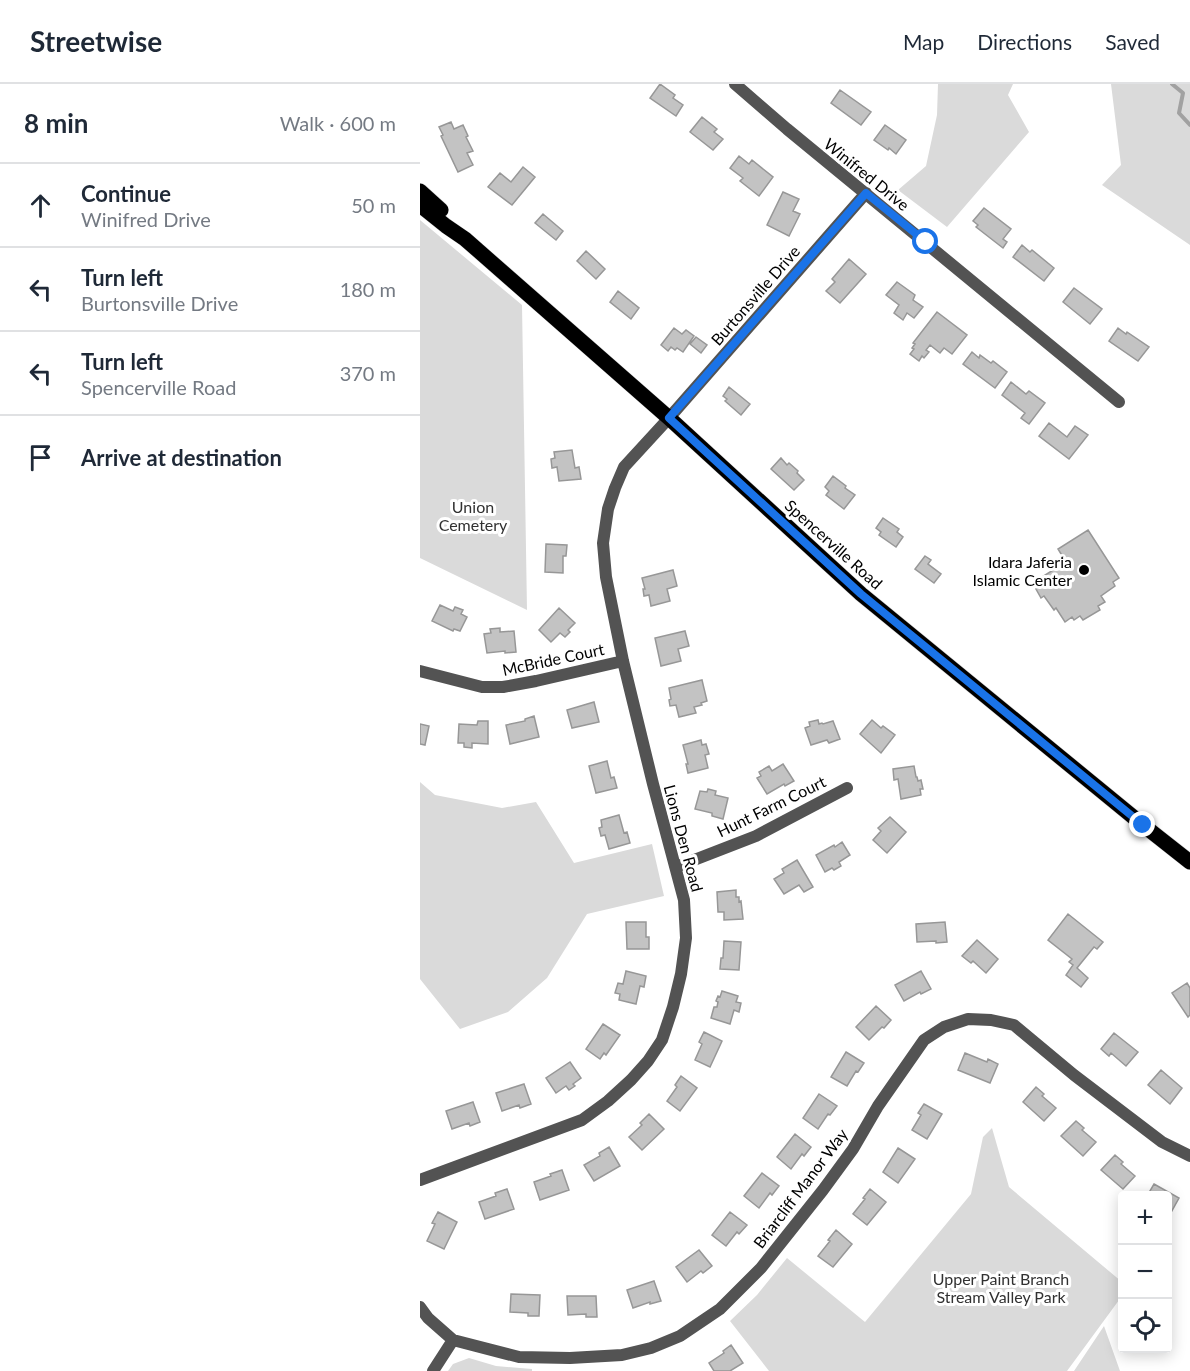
<!DOCTYPE html>
<html lang="en">
<head>
<meta charset="utf-8">
<style>
	:root { --surface:#fff; --page:#f2f2f3; --text:#1f2937; --muted:#747a83; --line:#e0e1e3 }
	body { margin:0; font-family:Lato,sans-serif; background:var(--page); color:var(--text) }
	.controls { position:absolute; right:18px; bottom:18px; display:grid; overflow:hidden; border-radius:6px; box-shadow:0 3px 15px #0003 }
	.controls button { width:54px; height:54px; display:grid; place-items:center; padding:0; border:0; border-bottom:2px solid var(--line); background:var(--surface); color:var(--text); font:30px sans-serif }
	.stop { position:absolute; width:18px; height:18px; margin:-14px; border:4px solid #1a73e8; border-radius:50%; background:#fff }
	.stop.end { background:#1a73e8; border-color:#fff; box-shadow:0 2px 6px #0008 }
	.list { margin:0; padding:0; list-style:none }
	h2 { display:flex; justify-content:space-between; align-items:center; height:78px; margin:0; padding:0 24px; font-size:26px }
	h2 small { font-size:20px; font-weight:400; color:var(--muted) }
	.list li { display:grid; grid-template-columns:39px 1fr auto; gap:18px; align-items:center; box-sizing:border-box; height:84px; padding:0 24px; border-top:2px solid var(--line) }
	.list b { display:block; font-size:22px; white-space:nowrap }
	.list p { margin:0; font-size:20px; white-space:nowrap; color:var(--muted) }
	.list em { font-size:20px; font-style:normal; color:var(--muted) }
	.icon { flex:none; width:33px; height:33px; fill:none; stroke:currentColor; stroke-width:2; stroke-linecap:round; stroke-linejoin:round }
	.map { position:relative; flex:none; width:770px; height:1287px; overflow:hidden }
	header { display:flex; align-items:center; gap:36px; box-sizing:border-box; height:84px; padding:0 30px; background:var(--surface); border-bottom:2px solid var(--line) }
	header strong { font-size:28px }
	nav { display:flex; gap:33px; margin-inline-start:auto; font-size:21px }
	main { display:flex }
	aside { flex:1; background:var(--surface) }
	.map>svg:first-child { display:block }
	.green { fill:#dadada }
	.lines { fill:none; stroke-linecap:round; stroke-linejoin:round }
	.stream { stroke:#a1a1a1; stroke-width:4 }
	.building { fill:#c3c3c3; stroke:#979797; stroke-width:1.5 }
	.primary-casing { stroke:#dbdbdb; stroke-width:16 }
	.minor { stroke:#535353; stroke-width:12 }
	.primary { stroke:#000; stroke-width:15 }
	.route { stroke:#1a73e8; stroke-width:8 }
	.poi-dot { fill:#000; stroke:#fff; stroke-width:2 }
	.labels { text-anchor:middle; dominant-baseline:central; stroke-width:6; stroke-linejoin:round; paint-order:stroke }
	.street-label { font-size:16px; fill:#000; stroke:#fff }
	.park-label { font-size:16px; fill:#313131; stroke:#fff }
	.poi-label { font-size:16px; fill:#000; stroke:#fff; text-anchor:end }
</style>
</head>
<body>
<header>
<strong>Streetwise</strong>
<nav><a>Map</a><a>Directions</a><a>Saved</a></nav>
</header>
<main>
<aside>
<h2>8 min<small>Walk · 600 m</small></h2>
<ul class="list">
<li><svg class="icon" aria-label="ahead" viewBox="0 0 24 24"><path d="M12 20V5M6 11l6-6 6 6"/></svg><div><b>Continue</b><p>Winifred Drive</p></div><em>50 m</em></li>
<li><svg class="icon" aria-label="left" viewBox="0 0 24 24"><path d="M17 20v-9H6M10 6l-5 5 5 5"/></svg><div><b>Turn left</b><p>Burtonsville Drive</p></div><em>180 m</em></li>
<li><svg class="icon" aria-label="left" viewBox="0 0 24 24"><path d="M17 20v-9H6M10 6l-5 5 5 5"/></svg><div><b>Turn left</b><p>Spencerville Road</p></div><em>370 m</em></li>
<li><svg class="icon" aria-label="arrive" viewBox="0 0 24 24"><path d="M6 21V4h12l-3 4 3 4H6"/></svg><div><b>Arrive at destination</b></div></li>
</ul>
</aside>
<div class="map">
<svg width="770" height="1287" viewBox="0 0 770 1287">
	<rect width="100%" height="100%" fill="#fff"/>
	<path class="green" d="M518,0h75l-5,11 21,37 -82,95 -49,-37 28,-24 11,-51z
		M691,0h79v161l-88,-60 19,-20z
		M0,136l102,85 5,305 -107,-52z
		M0,698l15,13 67,13 34,-6 38,61 78,-19 12,52 -77,18 -40,64 -39,34 -48,17 -40,-50z
		M572,1044l17,59 113,95v14l-55,75h-298l-39,-50 27,-26 30,-37 78,64 106,-128 12,-57z
		M684,1242l16,45h-46z
		M49,1274l27,8 36,3v2h-84l5,-7z"/>
	<g class="lines">
		<path class="stream" d="M752,0l11,9 -4,20 11,12"/>
	</g>
	<path class="building" d="M240,0l15,11 -2,3 10,7 -7,11 -26,-18z
		M420,6l31,22 -10,13 -30,-22z
		M282,33l15,12 -3,3 9,7 -10,11 -23,-18z
		M31,38l3,7 9,-4 5,11 -2,1 7,14 -6,2 6,12 -15,7 -17,-36 2,-1 -4,-8z
		M465,41l21,15 -10,14 -7,-6 -1,2 -14,-10z
		M319,72l10,8 3,-4 21,17 -14,19 -19,-15 3,-3 -13,-10z
		M103,83l12,10 -23,28 -24,-18 12,-14 11,9z
		M363,108l16,7 -6,12 7,3 -11,22 -22,-11z
		M564,124l27,21 -8,10 4,3 -4,6 -27,-21 2,-2 -5,-4z
		M123,130l20,17 -7,9 -21,-17z
		M602,161l8,7 2,-2 22,18 -10,13 -31,-24z
		M166,167l19,18 -9,10 -19,-18z
		M429,175l17,15 -26,29 -14,-12 9,-9 -3,-3z
		M477,198l18,13 -2,5 10,7 -9,11 -7,-5 -4,7 -9,-7 5,-8 -13,-10z
		M654,204l28,21 -12,15 -27,-22z
		M198,207l21,17 -8,11 -21,-17z
		M517,228l30,23 -15,19 -8,-6 -4,5 -10,-8 -4,5 3,2 -5,6 -2,-2 -3,5 -9,-7 4,-5 -2,-1 3,-4 -2,-1z
		M254,244l8,6 4,-4 8,6 -11,16 -6,-4 -2,2 -4,-3 -3,4 -7,-6z
		M698,244l8,6 1,-2 22,15 -11,14 -29,-20z
		M276,253l11,8 -6,8 -11,-9z
		M552,268l7,6 1,-3 11,8 2,-2 14,11 -12,16 -32,-24z
		M591,298l15,12 3,-3 16,12 -16,21 -8,-6 4,-5 -23,-18z
		M309,303l21,17 -9,11 -16,-14 2,-2 -4,-3z
		M629,339l18,14 8,-11 13,9 -19,24 -30,-23z
		M152,366l3,18 4,-1 2,12 -22,2 -2,-14 -5,1 -1,-9 4,-1 -1,-6z
		M361,374l6,7 2,-2 9,8 -1,2 7,7 -10,10 -23,-21z
		M413,392l13,10 -1,2 10,7 -11,14 -18,-14 3,-4 -4,-4z
		M463,434l16,11 -2,3 6,5 -7,10 -17,-12 2,-3 -5,-4z
		M668,446l31,48 -6,4 2,4 -14,10 4,6 -7,4 2,4 -17,10 -3,-4 -6,4 -2,-3 -7,5 -9,-14 -2,2 -10,-14 -3,2 -5,-9 2,-1 -4,-6 32,-20 -8,-13z
		M126,460l21,1 -1,11h-3v17l-18,-1z
		M505,472l6,4 -3,4 13,10 -7,9 -19,-14z
		M253,486l4,16 -10,3 3,12 -19,5 -2,-11 -5,1 -1,-7h2l-3,-11z
		M20,521l13,6 2,-4 8,3 -2,4 6,3 -7,14 -6,-2 -1,2 -21,-10z
		M139,524l16,15 -7,7 2,2 -5,5 -5,-4 -9,9 -12,-12z
		M80,544v4l14,-1 2,21 -11,1v-2l-18,2 -3,-19 7,-1 -1,-4z
		M265,547l4,15 -11,3 3,12 -20,5 -6,-28z
		M282,596l5,21 -6,2 1,2 -8,2 2,6 -17,4 -3,-12 -6,1 -1,-6 2,-1 -2,-11z
		M174,618l5,20 -27,6 -5,-18z
		M114,632l5,21 -29,7 -4,-19 19,-4v-2z
		M398,636l1,4 3,-1 1,1 10,-3 7,18 -11,4 -2,-3 -16,5 -6,-17 5,-2 -1,-4z
		M452,636l9,8 2,-2 12,9 -14,18 -21,-19z
		M58,637h10v23l-16,-1v5l-8,-1v-4h-6l1,-19 18,1z
		M0,640l9,2 -4,19 -5,-1z
		M281,656l1,5 4,-1 3,10 -4,1 3,13 -20,5 -2,-9h2l-5,-19z
		M187,677l4,17 3,-1 3,11 -21,5 -7,-27z
		M363,680l11,17 -9,5 -1,-2 -17,10 -10,-16 4,-2 -2,-4 10,-6 3,5z
		M494,682l2,11h1l1,4 3,-1 2,9h-3l1,6 -20,4 -3,-20 -4,1 -1,-11z
		M288,705l8,2 -1,4 13,3 -5,21 -11,-3v-3l-17,-4 5,-18 7,1z
		M199,731l5,18 3,-1 3,11 -21,6 -4,-14 -4,1 -2,-8 3,-1 -1,-7z
		M470,733l16,15 -19,21 -14,-13 8,-9 -3,-3z
		M422,758l8,13 -11,7 2,4 -7,4 -2,-2 -7,4 -9,-17 18,-10 1,2z
		M377,776l16,27 -9,5 -5,-7 -15,9 -10,-15 10,-6 -2,-4z
		M316,806v7h3v5l2,-1 2,18 -19,1v-8h-6l-1,-20z
		M648,830l35,28 -6,7 -3,-2 -17,21 11,10 -7,9 -15,-12 7,-10 -4,-3 3,-3 -24,-19z
		M206,838h20v15h3v12h-22z
		M525,838l2,20 -11,1v-2l-19,1 -1,-18z
		M557,856l21,19 -12,14 -13,-12 -2,2 -9,-7z
		M304,857l17,1 -2,28 -19,-1 1,-11h2z
		M206,887l20,5 -2,11 -4,-1 -4,18 -17,-4 1,-6 -5,-1 3,-10 5,1z
		M501,887l10,18 -10,5 -1,-2 -16,9 -9,-16z
		M767,899l3,5v27l-2,2 -16,-24z
		M302,907l16,5 -2,6 5,1 -2,9 -5,-2 -4,14 -19,-6 3,-11h3l1,-5 -2,-1 2,-5 2,1z
		M456,922l15,14 -7,8 -2,-1 -13,13 -13,-13z
		M183,940l17,11 -14,20 -2,-2 -4,6 -14,-10z
		M284,948l18,9 -12,26 -15,-7 7,-16 -3,-2z
		M694,949l24,19 -12,14 -15,-13 -2,3 -8,-7z
		M426,968l18,11 -6,9 -2,-1 -9,15 -16,-9z
		M545,969l22,9 1,-3 10,5 -8,19 -32,-13z
		M150,978l11,16 -8,6 2,2 -6,4 -3,-4 -10,7 -10,-15z
		M741,986l21,18 -12,16 -22,-19z
		M261,992l16,12 -17,23 -13,-10 10,-14 -2,-2z
		M104,1000l7,20 -11,4 -1,-3 -17,6 -6,-18z
		M616,1003l8,7 -2,2 14,12 -12,13 -21,-19z
		M399,1010l18,12 -7,9 -2,-1 -10,15 -15,-11z
		M53,1018l7,20 -10,4 -1,-3 -17,6 -6,-18z
		M504,1020l18,10 -15,25 -15,-9 9,-15 -3,-2z
		M229,1030l15,15 -22,21 -13,-13 13,-12 -2,-2z
		M656,1037l8,7 -2,2 14,12 -13,14 -22,-20z
		M375,1050l16,13 -7,9 -2,-2 -11,15 -14,-12z
		M189,1063l11,19 -26,15 -10,-16 16,-9 -1,-3z
		M478,1064l17,11 -17,24 -15,-11z
		M695,1071l8,7 -2,2 14,12 -12,13 -22,-19z
		M142,1086l7,20 -29,10 -6,-18 17,-6 -1,-2z
		M342,1089l17,13 -7,9 -2,-2 -11,15 -15,-12z
		M734,1100l25,14 -10,18 -1,-20h-21z
		M87,1105l7,20 -29,10 -6,-17 17,-6 -1,-3z
		M450,1105l16,13 -19,23 -14,-11 12,-15 -2,-1z
		M18,1128l19,10 -13,27 -17,-8 8,-17 -3,-1z
		M310,1128l17,13 -8,9 -2,-2 -11,14 -14,-11z
		M416,1146l16,14 -19,23 -15,-11 12,-15 -2,-1z
		M279,1166l13,16 -9,7 -2,-2 -14,11 -11,-15z
		M234,1197l7,20 -11,3v-2l-17,6 -6,-18z
		M91,1210l29,1 -1,21h-11v-3l-18,-1z
		M147,1212h29l1,21h-11v-3l-18,1z
		M311,1261l12,18 -13,8h-16l-5,-8 15,-10 -1,-2z"/>
	<g class="lines">
		<g class="primary-casing">
			<path id="primary" d="M0,107l21,19
				M0,121l26,21 19,13 204,179 192,176 282,231 47,37"/>
		</g>
		<path class="minor" d="M315,0l52,45 332,273
			M0,587l62,16h21l33,-6 87,-20
			M256,783l80,-31 91,-48
			M0,1096l162,-60 26,-19 23,-21 17,-19 14,-21 11,-33 8,-33 5,-36 -2,-38 -31,-116 -30,-123 -17,-84 -3,-34 5,-34 7,-21 9,-21 45,-49 197,-225
			M0,1223l8,11 25,22 66,17 51,1 52,-3 29,-7 29,-12 40,-27 41,-41 62,-78 30,-41 25,-43 46,-66 20,-13 24,-8 23,1 23,5 60,50 88,67 28,14
			M13,1287l20,-31"/>
		<use href="#primary" class="primary"/>
	</g>
	<g class="lines">
		<path class="route" d="M506,158l-60,-49 -197,225 192,176 282,231"/>
	</g>
	<circle class="poi-dot" cx="664" cy="486" r="6"/>
	<g class="labels">
		<g class="street-label">
			<text transform="translate(447 90) rotate(39)">Winifred Drive</text>
			<text transform="translate(335 211) rotate(-49)">Burtonsville Drive</text>
			<text transform="translate(414 460) rotate(42)">Spencerville Road</text>
			<text transform="translate(133 575) rotate(-12)">McBride Court</text>
			<text transform="translate(351 722) rotate(-26)">Hunt Farm Court</text>
			<text transform="translate(264 754) rotate(75)">Lions Den Road</text>
			<text transform="translate(380 1104) rotate(-53)">Briarcliff Manor Way</text>
		</g>
		<g class="park-label">
			<text x="53" y="422">Union<tspan x="53" dy="18">Cemetery</tspan></text>
			<text x="581" y="1194">Upper Paint Branch<tspan x="581" dy="18">Stream Valley Park</tspan></text>
		</g>
		<g class="poi-label">
			<text x="652" y="477">Idara Jaferia<tspan x="652" dy="18">Islamic Center</tspan></text>
		</g>
	</g>
</svg>
<div class="controls">
<button>+</button>
<button>−</button>
<button><svg class="icon" aria-label="locate" viewBox="0 0 24 24"><circle cx="12" cy="12" r="6"/><path d="M12 2v4M12 18v4M2 12h4M18 12h4"/></svg></button>
</div>
<div class="stop" style="left:506px;top:158px"></div>
<div class="stop end" style="left:723px;top:741px"></div>
</div>
</main>
</body>
</html>
